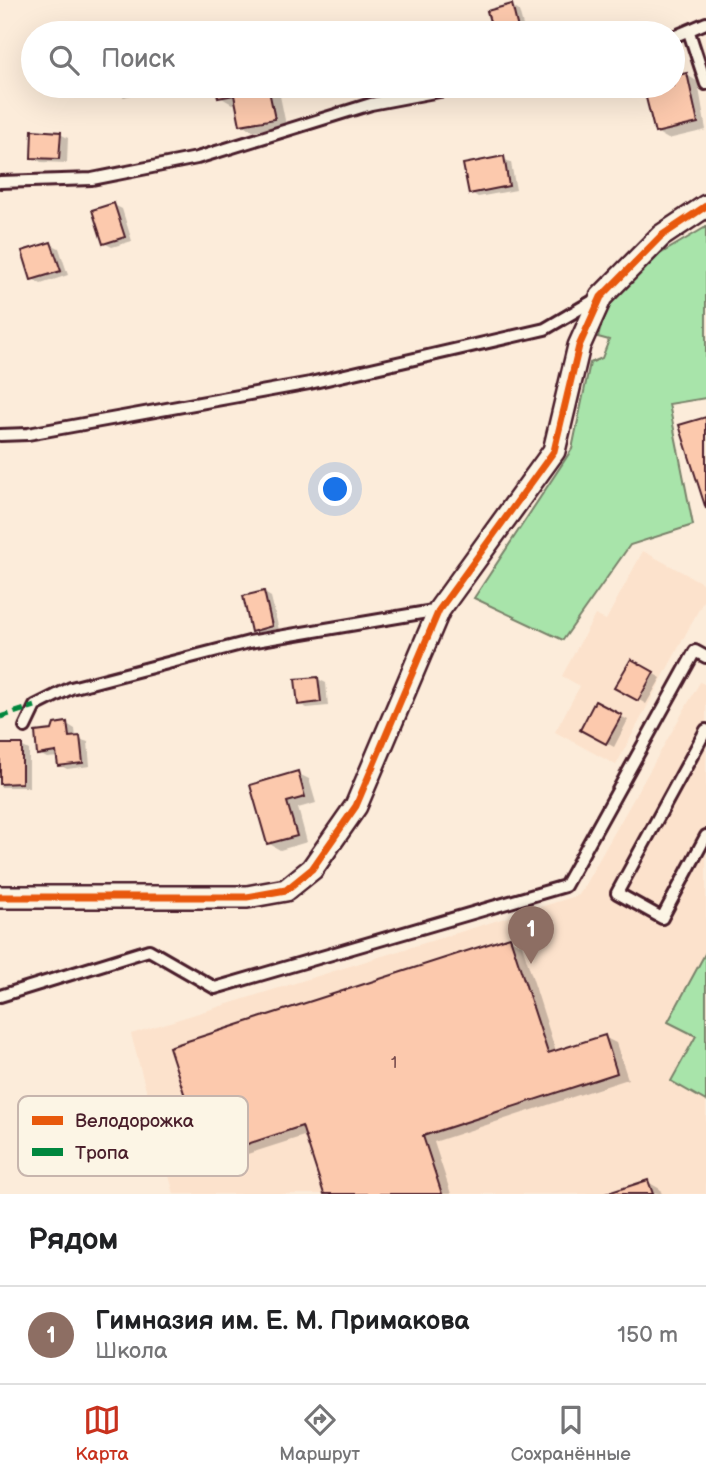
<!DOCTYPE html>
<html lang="ru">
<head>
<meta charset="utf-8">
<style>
	:root { --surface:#fff; --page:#f2f2f2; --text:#202124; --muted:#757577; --line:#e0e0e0; --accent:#c8321e }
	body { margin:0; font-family:"Balsamiq Sans",sans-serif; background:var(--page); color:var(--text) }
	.you { position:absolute; left:336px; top:490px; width:24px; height:24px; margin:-18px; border:5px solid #fff; border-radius:50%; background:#1a73e8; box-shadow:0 0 0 10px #1a73e833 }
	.badge { display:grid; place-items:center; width:46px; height:46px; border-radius:50%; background:var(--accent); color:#fff; font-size:23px; font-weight:700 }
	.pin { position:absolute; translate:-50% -58px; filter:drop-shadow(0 2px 4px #0008) }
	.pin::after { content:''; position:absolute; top:37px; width:24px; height:21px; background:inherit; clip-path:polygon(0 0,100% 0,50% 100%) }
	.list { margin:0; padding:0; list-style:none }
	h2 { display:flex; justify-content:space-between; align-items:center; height:91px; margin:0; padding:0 28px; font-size:30px }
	h2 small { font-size:23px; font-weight:400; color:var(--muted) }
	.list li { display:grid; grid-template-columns:46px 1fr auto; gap:21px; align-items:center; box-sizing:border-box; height:98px; padding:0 28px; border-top:2px solid var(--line) }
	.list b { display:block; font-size:26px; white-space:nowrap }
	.list p { margin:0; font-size:23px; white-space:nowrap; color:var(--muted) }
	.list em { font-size:23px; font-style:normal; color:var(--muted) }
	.icon { flex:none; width:38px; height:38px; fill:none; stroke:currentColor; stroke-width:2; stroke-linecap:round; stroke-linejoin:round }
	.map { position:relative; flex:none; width:706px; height:1194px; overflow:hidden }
	.search { position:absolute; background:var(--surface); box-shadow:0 7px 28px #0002; left:21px; right:21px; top:21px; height:77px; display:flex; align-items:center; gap:18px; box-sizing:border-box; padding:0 24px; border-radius:38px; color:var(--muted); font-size:26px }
	.sheet { height:189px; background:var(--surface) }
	nav { display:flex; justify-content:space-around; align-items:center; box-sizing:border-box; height:98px; border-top:2px solid var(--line); background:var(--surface); font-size:19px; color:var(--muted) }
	nav a { display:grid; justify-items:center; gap:4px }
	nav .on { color:var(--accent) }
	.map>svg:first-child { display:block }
	.built { fill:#fce2cc }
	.green { fill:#a8e4aa; stroke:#79826a; stroke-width:2 }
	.shadow { fill:#0003 }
	.building { fill:#fcc9ad; stroke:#4a1f2b; stroke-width:2 }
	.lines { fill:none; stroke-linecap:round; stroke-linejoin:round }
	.lane-casing { stroke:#4a1f2b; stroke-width:16 }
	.street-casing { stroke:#4a1f2b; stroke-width:26 }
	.lane { stroke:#fcf5e5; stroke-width:10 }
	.street { stroke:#fcf5e5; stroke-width:21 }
	.quiet { stroke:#00873e; stroke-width:5; stroke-dasharray:10 5; stroke-linecap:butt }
	.cycleway-casing { stroke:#fcf5e5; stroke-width:11 }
	.cycleway { stroke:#e8590c; stroke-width:7 }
	.labels { text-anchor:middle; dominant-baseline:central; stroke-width:5; stroke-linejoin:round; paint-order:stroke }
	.number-label { font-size:16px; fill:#764a4c }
	.key { fill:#fcf5e5; stroke:#c7b5ad; stroke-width:2 }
	.key-label { font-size:19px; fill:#4a1f2b }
</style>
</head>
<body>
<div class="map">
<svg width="706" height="1194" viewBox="0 0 706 1194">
	<rect width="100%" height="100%" fill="#fcecda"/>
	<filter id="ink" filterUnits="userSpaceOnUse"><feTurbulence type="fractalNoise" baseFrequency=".0143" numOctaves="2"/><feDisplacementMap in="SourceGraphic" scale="14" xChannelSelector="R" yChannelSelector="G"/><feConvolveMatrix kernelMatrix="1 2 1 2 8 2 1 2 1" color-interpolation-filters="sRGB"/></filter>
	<g filter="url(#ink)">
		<path class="built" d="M643,551l63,34v11l-90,169 -61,-33 25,-46 -18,-10 33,-61 11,5z
			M700,682l6,3v509h-532l-43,-160 448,-139z"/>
		<path class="green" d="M706,227v171l-37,6 24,121 -63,20 -67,95 -89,-42 98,-149 18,-86 12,-5 7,-18 -11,-3 11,-36 46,-44z
			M706,952v149l-35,-20 25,-45 -28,-14z"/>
		<path class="shadow" d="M512,6l7,5 6,22h-30l-6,-21z
			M687,75l11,7 8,48 -38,9 -12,-7 -11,-46h28v-8z
			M115,86h31l1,5 -23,6 -7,-5z
			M218,86h60l8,39 -33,6 -12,-7 -4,-21 -5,1 -12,-7z
			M60,134l8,4 -1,25 -26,-1 -8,-5z
			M503,158l8,5 5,27 -38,7 -8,-5z
			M114,205l8,4 10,32 -20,6 -8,-4z
			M51,244l8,4 9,27 -27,9 -8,-5z
			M263,592l8,5 8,33 -19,5 -7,-5z
			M631,661l30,17 -15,26 -29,-17z
			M318,679l8,4 2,23 -21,2 -8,-4z
			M596,703l32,17 -14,27 -31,-17z
			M67,724l8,5 1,9 12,4 2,24 -23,3 -7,-4 -1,-8 -12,1 -8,-4z
			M0,746h21l8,4v37h-29z
			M297,773l12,6 7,24 -18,5 9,34 -27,8 -12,-7z
			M510,939l12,6 34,107 48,-15 12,6 12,36 -194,63 17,52h-125l-19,-59 -88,28 -12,-7z
			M648,1182l12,7 2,5h-52z"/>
		<path class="building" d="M512,4l7,29h-26l-6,-22z
			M687,73l11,50 -43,10 -12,-47h30v-10z
			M216,86h52l7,33 -35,6 -6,-30 -16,3z
			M32,130l29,2 -2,27 -28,-1z
			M504,156l5,30 -40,8 -6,-30z
			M114,203l11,34 -22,7 -11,-34z
			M51,242l10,29 -30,9 -9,-29z
			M706,417v92l-27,-84z
			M264,591l8,35 -21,6 -8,-36z
			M631,659l23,13 -16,29 -24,-13z
			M318,677l3,25 -23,3 -3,-26z
			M595,701l27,14 -16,29 -26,-14z
			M67,722l2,15 11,-1 3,27 -25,3 -2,-14 -19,3 -2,-23 17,-2 2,-6z
			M0,744h22v39l-22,1z
			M298,771l7,26 -18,5 10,34 -30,8 -17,-59z
			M510,937l38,116 57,-18 12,38 -194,63 19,58h-118l-22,-68 -97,32 -36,-111z
			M648,1180l5,14h-48z"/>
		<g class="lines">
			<g class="lane-casing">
				<path id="lane" d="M689,32l17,52
					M673,37l33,-14
					M0,182l92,-3 105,-21 174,-54 95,-18
					M0,435l28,-1 282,-51 235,-54 53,-31
					M25,727l10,-21 36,-18 178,-46 190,-32
					M706,730l-89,163 45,25 44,-82
					M0,996l149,-46 66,38 350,-102 130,-235 11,6"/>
			</g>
			<g class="street-casing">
				<path id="street" d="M0,897h247l39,-7 26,-21 44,-63 83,-196 115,-159 25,-105 22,-49 60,-61 45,-30"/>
			</g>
			<use href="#lane" class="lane"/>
			<use href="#street" class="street"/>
			<path class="quiet" d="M0,717l35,-11"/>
			<g class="cycleway-casing">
				<path id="cycleway" d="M0,897h247l39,-7 26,-21 44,-63 83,-196 115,-159 25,-105 22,-49 60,-61 45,-30"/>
			</g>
			<use href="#cycleway" class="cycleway"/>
		</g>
	</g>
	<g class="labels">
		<g class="number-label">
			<text x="394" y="1063">1</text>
		</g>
	</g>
	<rect x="18" y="1096" width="230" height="80" rx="10" class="key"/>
	<rect x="32" y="1116" width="31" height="9" fill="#e8590c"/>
	<rect x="32" y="1148" width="31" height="8" fill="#00873e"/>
	<g class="key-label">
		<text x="75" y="1127">Велодорожка</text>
		<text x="75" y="1159">Тропа</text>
	</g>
</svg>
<div class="you"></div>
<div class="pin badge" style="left:531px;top:964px;background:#8d6e63">1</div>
<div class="search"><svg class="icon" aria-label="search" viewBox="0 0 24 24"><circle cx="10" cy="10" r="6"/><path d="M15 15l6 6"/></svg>Поиск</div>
</div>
<section class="sheet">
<h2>Рядом<small></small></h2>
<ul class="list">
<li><span class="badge" style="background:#8d6e63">1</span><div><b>Гимназия им. Е. М. Примакова</b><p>Школа</p></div><em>150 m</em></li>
</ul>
</section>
<nav>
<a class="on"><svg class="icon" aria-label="map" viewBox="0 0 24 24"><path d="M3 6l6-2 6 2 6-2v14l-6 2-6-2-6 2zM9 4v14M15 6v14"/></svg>Карта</a>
<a><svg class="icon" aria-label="directions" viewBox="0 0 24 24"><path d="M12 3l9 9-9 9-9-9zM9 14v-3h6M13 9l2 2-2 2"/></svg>Маршрут</a>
<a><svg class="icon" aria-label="saved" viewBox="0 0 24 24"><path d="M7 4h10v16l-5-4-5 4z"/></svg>Сохранённые</a>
</nav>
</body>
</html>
